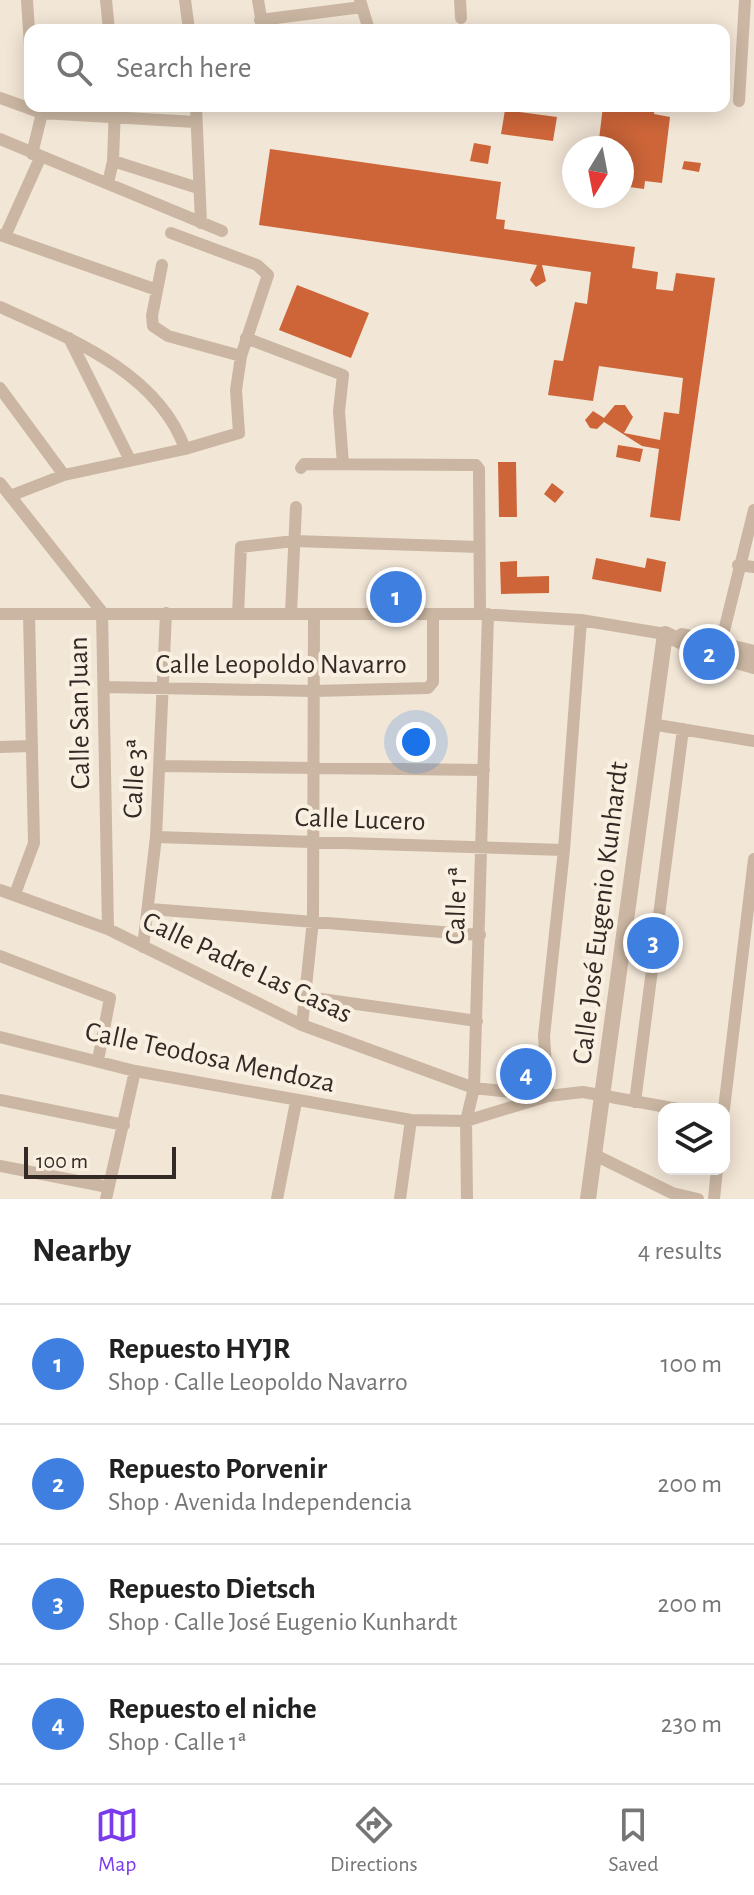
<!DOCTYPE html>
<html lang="en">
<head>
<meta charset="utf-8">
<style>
	:root { --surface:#fff; --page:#f2f2f2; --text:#222; --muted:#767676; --line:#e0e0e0; --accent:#7c3aed }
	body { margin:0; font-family:"Alegreya Sans",sans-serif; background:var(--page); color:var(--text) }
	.controls { position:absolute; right:24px; bottom:24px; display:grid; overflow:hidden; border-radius:16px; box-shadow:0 4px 20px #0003 }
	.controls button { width:72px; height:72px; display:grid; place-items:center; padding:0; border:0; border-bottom:2px solid var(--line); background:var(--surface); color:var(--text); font:40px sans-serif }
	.compass { position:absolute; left:562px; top:136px; width:72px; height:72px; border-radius:50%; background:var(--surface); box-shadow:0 4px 20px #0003; rotate:190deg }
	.scale { position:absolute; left:24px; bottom:20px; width:152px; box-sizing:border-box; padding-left:8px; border:4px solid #342a25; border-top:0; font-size:22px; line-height:28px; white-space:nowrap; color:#342a25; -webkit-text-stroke:6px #faf0e2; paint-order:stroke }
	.you { position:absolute; left:416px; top:742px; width:28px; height:28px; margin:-20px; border:6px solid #fff; border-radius:50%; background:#1a73e8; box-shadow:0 0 0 12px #1a73e833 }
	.badge { display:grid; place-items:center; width:52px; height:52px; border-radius:50%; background:var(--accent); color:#fff; font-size:26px; font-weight:700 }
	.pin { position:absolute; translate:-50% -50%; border:4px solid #fff; box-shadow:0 2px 8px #0006 }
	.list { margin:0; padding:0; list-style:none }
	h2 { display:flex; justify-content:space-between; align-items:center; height:104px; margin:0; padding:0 32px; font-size:34px }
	h2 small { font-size:26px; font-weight:400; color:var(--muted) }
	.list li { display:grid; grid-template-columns:52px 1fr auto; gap:24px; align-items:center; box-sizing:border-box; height:120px; padding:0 32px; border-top:2px solid var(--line) }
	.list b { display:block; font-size:30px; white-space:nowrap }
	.list p { margin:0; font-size:26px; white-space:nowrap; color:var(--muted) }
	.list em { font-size:26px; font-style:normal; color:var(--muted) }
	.icon { flex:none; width:44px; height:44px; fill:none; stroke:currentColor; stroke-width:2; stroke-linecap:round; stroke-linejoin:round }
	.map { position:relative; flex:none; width:754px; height:1199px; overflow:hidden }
	.search { position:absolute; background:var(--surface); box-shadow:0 4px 20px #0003; left:24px; right:24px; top:24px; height:88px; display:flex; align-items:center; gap:20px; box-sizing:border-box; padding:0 28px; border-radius:16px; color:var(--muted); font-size:30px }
	.sheet { height:584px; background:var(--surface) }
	nav { display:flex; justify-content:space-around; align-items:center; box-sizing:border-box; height:112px; border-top:2px solid var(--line); background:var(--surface); font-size:22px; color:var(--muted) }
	nav a { display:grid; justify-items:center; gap:4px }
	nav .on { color:var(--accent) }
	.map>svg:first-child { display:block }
	.building { fill:#cd6539 }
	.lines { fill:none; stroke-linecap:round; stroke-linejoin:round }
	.minor { stroke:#cab6a2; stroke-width:12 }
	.tertiary { stroke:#cab6a2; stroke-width:16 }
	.labels { text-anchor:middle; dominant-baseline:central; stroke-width:8; stroke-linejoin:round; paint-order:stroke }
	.street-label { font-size:28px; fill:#342a25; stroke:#faf0e2 }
</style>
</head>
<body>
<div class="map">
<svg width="754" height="1199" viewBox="0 0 754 1199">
	<rect width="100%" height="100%" fill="#f2e6d6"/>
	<path class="building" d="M603,106h52l-1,8 16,3 -8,66 -17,-2 -1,8 -22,-3v-38h-24z
		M505,110l52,7 -4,24 -52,-7z
		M474,143l17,3 -3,18 -18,-3z
		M270,149l231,33 -5,37 9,1 -1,9 131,18 -3,21 26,4 -2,17 17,2 3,-18 39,5 -35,243 -30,-4 9,-68 -17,-3 -38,-24 -7,7 -7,-1 -5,-8 8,-9 11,7 11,-13h10l8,12 -9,16 36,7 4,-28 15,2 4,-36 -84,-12 -6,35 -45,-6 6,-35 9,1 12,-59 12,2 4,-32 -49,-7 4,16 -10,6 -6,-7 7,-15 -278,-40z
		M684,161l17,2 -2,9 -17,-3z
		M297,285l72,28 -18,45 -72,-28z
		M618,445l25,4 -3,13 -24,-5z
		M498,462h18l1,55h-18z
		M552,483l12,9 -9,11 -11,-9z
		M596,558l49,10 2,-10 19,4 -5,30 -69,-13z
		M517,561v16l32,-1v17l-48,1 -1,-32z"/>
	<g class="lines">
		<path class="minor" d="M27,0l3,46
			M106,0l3,30
			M185,0l4,30
			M258,0l5,30
			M360,0l9,30
			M460,0l1,18
			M260,20l102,-13
			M0,98l42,15 153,9
			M739,101l6,-101
			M196,106l5,117
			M0,139l222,92
			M32,154l10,-41
			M113,161l85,27
			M108,183l5,-22 2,-55
			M0,235l157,55
			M5,236l36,-80
			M162,265l-10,51 1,10 15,10 73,20
			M0,307c69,31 158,65 185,142
			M69,338l61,122
			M246,338l97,37 -4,36 4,53
			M0,388l64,87
			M301,468l3,-4 172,1 3,4 1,145
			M0,483l102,129 6,317
			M10,496l54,-21 121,-26 54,-16 -3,-43 5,-34 27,-81 -11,-10 -86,-32
			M738,565l16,2
			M291,613l5,-106
			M0,614h480l101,6 84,14
			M238,614l3,-67 53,-6 185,6
			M721,643l33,-133
			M106,687l208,4 114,-3 5,-6v-68
			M651,724l103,17
			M0,747l31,-1
			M160,766l324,4
			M156,837l408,13
			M0,890l108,39 194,96 172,63 74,8 35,-4 95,17
			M15,894l19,-51 -5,-229
			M150,909l330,26
			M143,947l13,-110 10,-224
			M0,956l110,42 -12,62
			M307,997l170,24
			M302,1025l11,-105 1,-306
			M0,1037l135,34 276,49 55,1 82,-25 -4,-60 20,-186 17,-230
			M0,1100l124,25
			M635,1102l48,-373
			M724,1109l30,-250
			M595,1155l77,38 26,6
			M0,1166l108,21
			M106,1199l29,-128
			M277,1199l19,-97
			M400,1199l11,-79
			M467,1199l-1,-78 8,-33 14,-474
			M714,1199l3,-30"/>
		<path class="tertiary" d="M665,634l35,16 54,16
			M682,636l72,17
			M588,1199l77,-565"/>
	</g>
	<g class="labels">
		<g class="street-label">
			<text x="281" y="665">Calle Leopoldo Navarro</text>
			<text transform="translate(80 713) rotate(-91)">Calle San Juan</text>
			<text transform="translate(135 779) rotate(-87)">Calle 3ª</text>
			<text transform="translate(360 820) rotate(2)">Calle Lucero</text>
			<text transform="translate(457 906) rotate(-88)">Calle 1ª</text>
			<text transform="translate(601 913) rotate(-83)">Calle José Eugenio Kunhardt</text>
			<text transform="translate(247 968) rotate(25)">Calle Padre Las Casas</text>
			<text transform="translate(210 1058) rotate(12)">Calle Teodosa Mendoza</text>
		</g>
	</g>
</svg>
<div class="controls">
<button><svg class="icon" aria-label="layers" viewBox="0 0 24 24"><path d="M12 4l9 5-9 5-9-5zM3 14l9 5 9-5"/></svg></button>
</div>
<svg class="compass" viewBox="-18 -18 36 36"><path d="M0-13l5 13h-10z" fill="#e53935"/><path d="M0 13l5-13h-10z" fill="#767676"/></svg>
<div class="scale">100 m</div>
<div class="you"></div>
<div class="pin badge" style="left:396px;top:597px;background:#3f7fe0">1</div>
<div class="pin badge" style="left:709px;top:654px;background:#3f7fe0">2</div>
<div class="pin badge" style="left:653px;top:943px;background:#3f7fe0">3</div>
<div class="pin badge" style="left:526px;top:1074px;background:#3f7fe0">4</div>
<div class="search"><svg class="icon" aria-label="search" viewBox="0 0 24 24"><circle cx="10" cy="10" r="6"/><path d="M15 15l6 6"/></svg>Search here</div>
</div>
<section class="sheet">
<h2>Nearby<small>4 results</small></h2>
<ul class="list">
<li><span class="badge" style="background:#3f7fe0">1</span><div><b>Repuesto HYJR</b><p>Shop · Calle Leopoldo Navarro</p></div><em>100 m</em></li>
<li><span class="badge" style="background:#3f7fe0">2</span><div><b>Repuesto Porvenir</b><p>Shop · Avenida Independencia</p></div><em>200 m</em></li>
<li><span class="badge" style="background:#3f7fe0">3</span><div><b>Repuesto Dietsch</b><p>Shop · Calle José Eugenio Kunhardt</p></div><em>200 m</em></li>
<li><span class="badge" style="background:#3f7fe0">4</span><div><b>Repuesto el niche</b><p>Shop · Calle 1ª</p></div><em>230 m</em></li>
</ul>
</section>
<nav>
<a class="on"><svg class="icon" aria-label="map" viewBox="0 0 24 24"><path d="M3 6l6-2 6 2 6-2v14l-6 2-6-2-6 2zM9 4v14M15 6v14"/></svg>Map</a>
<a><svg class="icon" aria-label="directions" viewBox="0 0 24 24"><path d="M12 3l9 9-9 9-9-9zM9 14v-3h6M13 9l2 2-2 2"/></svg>Directions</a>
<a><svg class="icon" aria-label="saved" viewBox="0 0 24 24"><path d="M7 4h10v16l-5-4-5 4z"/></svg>Saved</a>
</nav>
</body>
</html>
